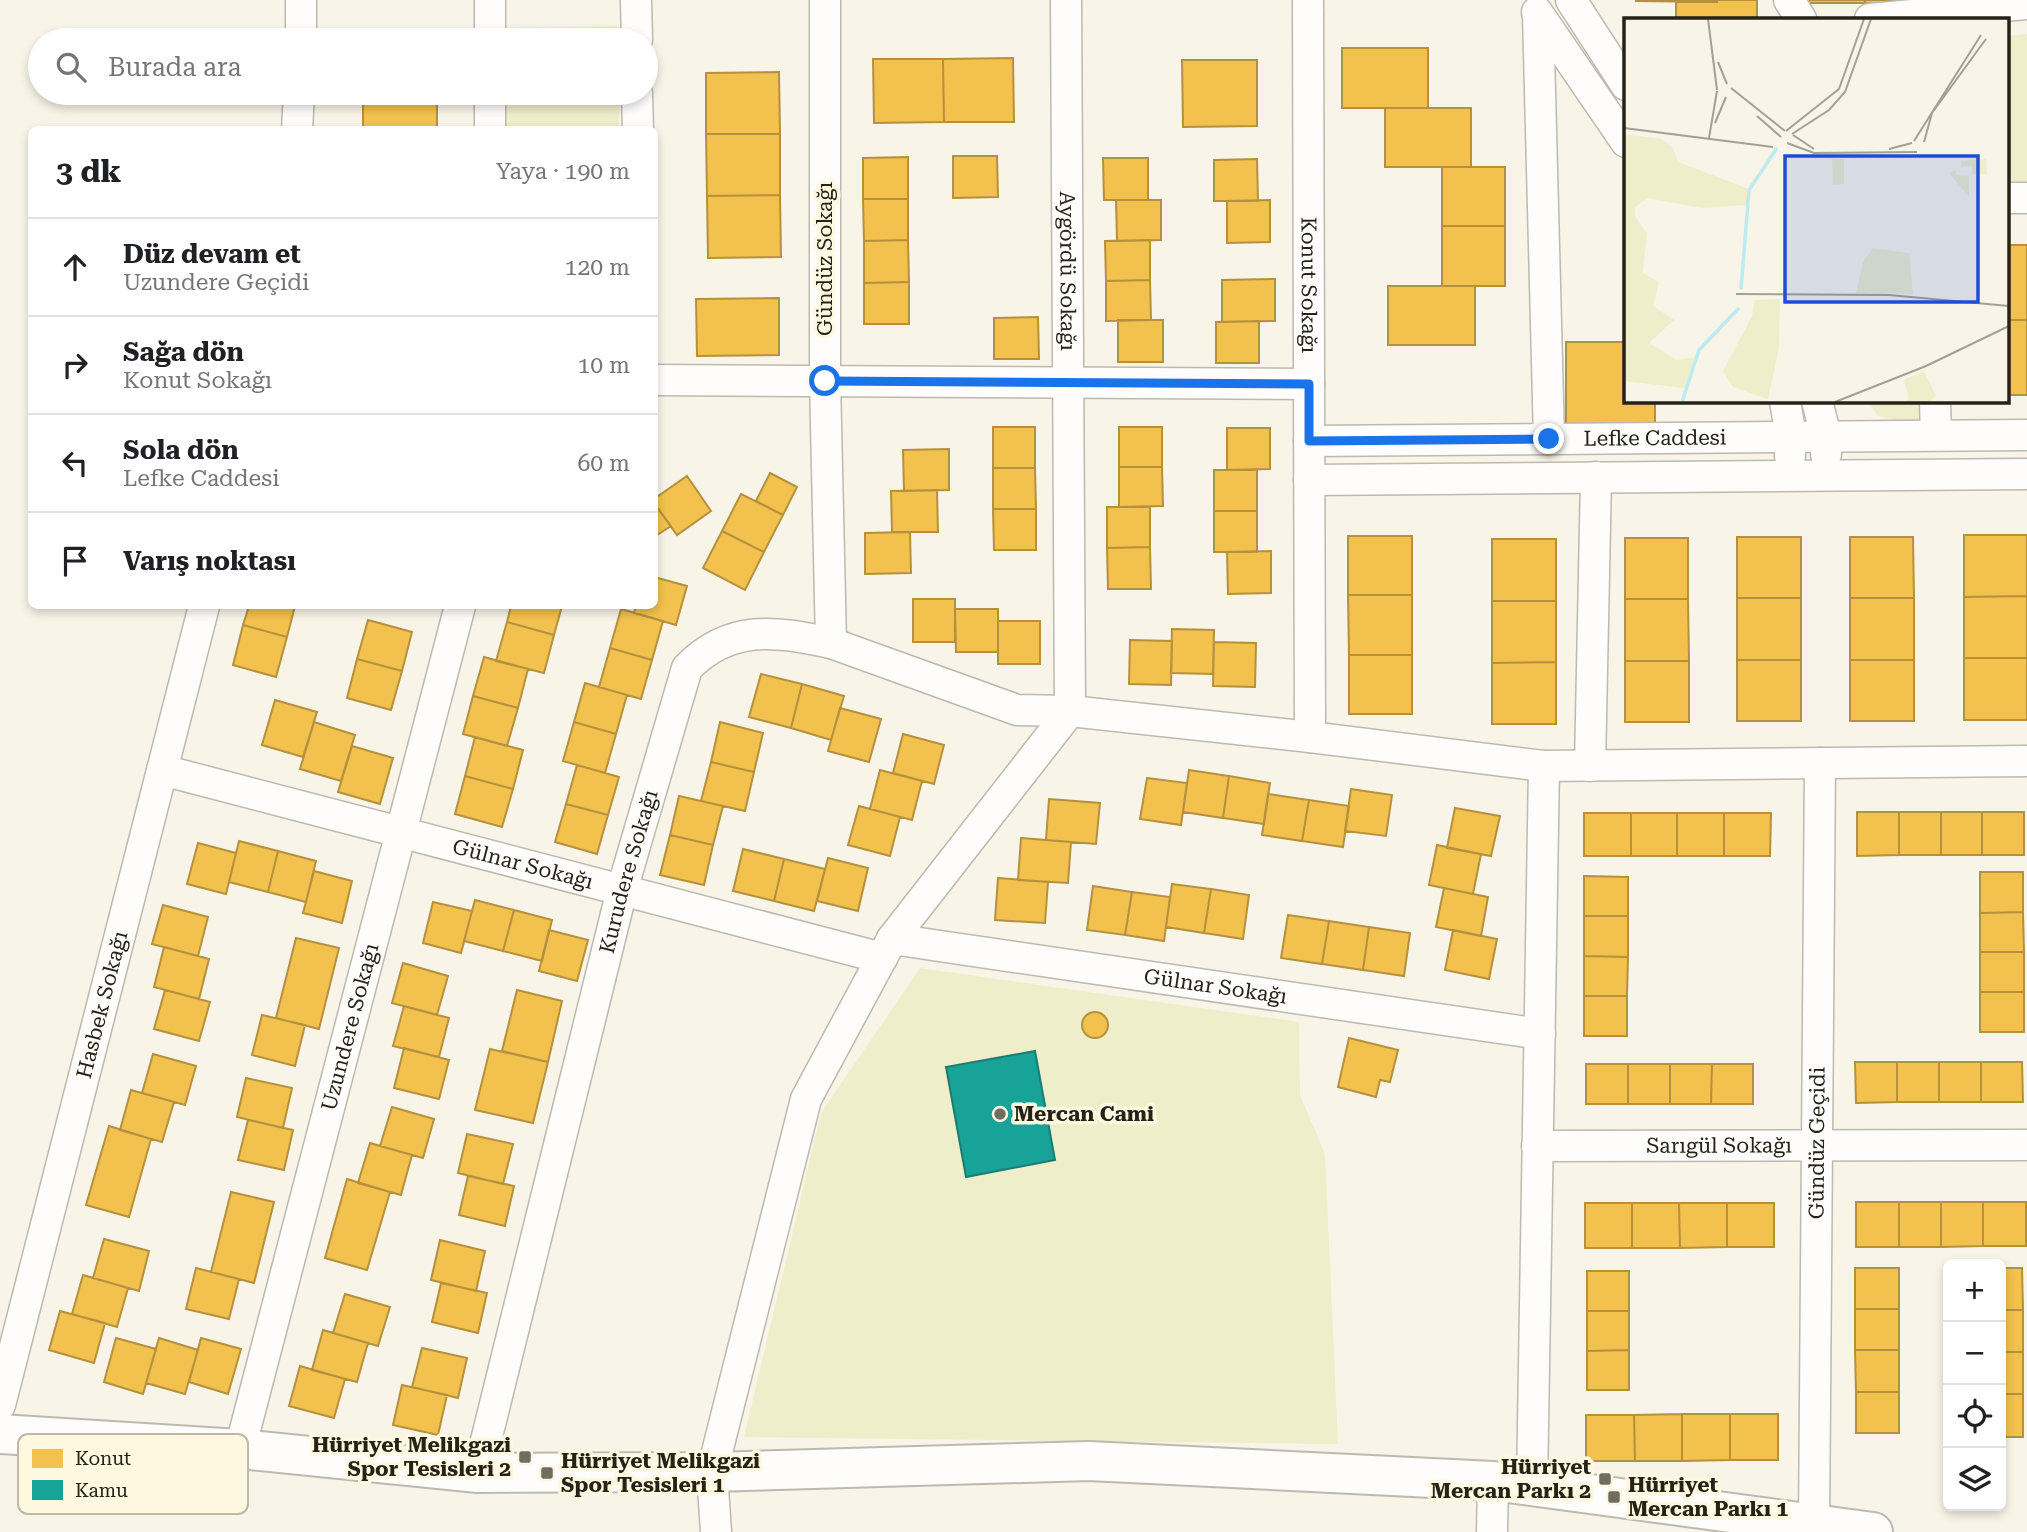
<!DOCTYPE html>
<html lang="tr">
<head>
<meta charset="utf-8">
<style>
	:root { --surface:#fff; --page:#f2f2f2; --text:#202124; --muted:#757577; --line:#e0e0e0 }
	body { margin:0; font-family:"Roboto Serif",serif; background:var(--page); color:var(--text) }
	.controls { position:absolute; right:21px; bottom:21px; display:grid; overflow:hidden; border-radius:10px; box-shadow:0 4px 10px #0003 }
	.controls button { width:63px; height:63px; display:grid; place-items:center; padding:0; border:0; border-bottom:2px solid var(--line); background:var(--surface); color:var(--text); font:35px sans-serif }
	.stop { position:absolute; width:21px; height:21px; margin:-16px; border:5px solid #1a73e8; border-radius:50%; background:#fff }
	.stop.end { background:#1a73e8; border-color:#fff; box-shadow:0 2px 7px #0008 }
	.list { margin:0; padding:0; list-style:none }
	h2 { display:flex; justify-content:space-between; align-items:center; height:91px; margin:0; padding:0 28px; font-size:30px }
	h2 small { font-size:23px; font-weight:400; color:var(--muted) }
	.list li { display:grid; grid-template-columns:46px 1fr auto; gap:21px; align-items:center; box-sizing:border-box; height:98px; padding:0 28px; border-top:2px solid var(--line) }
	.list b { display:block; font-size:26px; white-space:nowrap }
	.list p { margin:0; font-size:23px; white-space:nowrap; color:var(--muted) }
	.list em { font-size:23px; font-style:normal; color:var(--muted) }
	.icon { flex:none; width:38px; height:38px; fill:none; stroke:currentColor; stroke-width:2; stroke-linecap:round; stroke-linejoin:round }
	.map { position:relative; flex:none; width:2027px; height:1532px; overflow:hidden }
	.search { position:absolute; background:var(--surface); box-shadow:0 4px 10px #0003; left:28px; top:28px; width:630px; height:77px; display:flex; align-items:center; gap:18px; box-sizing:border-box; padding:0 24px; border-radius:38px; color:var(--muted); font-size:26px }
	.panel { position:absolute; background:var(--surface); box-shadow:0 4px 10px #0003; left:28px; top:126px; width:630px; height:483px; border-radius:10px }
	.map>svg:first-child { display:block }
	.green { fill:#eeeeca }
	.homes { fill:#f2c14e; stroke:#b5913e; stroke-width:2 }
	.public { fill:#17a398; stroke:#1c7c72; stroke-width:2 }
	.lines { fill:none; stroke-linecap:round; stroke-linejoin:round }
	.street-casing { stroke:#bdb9ae; stroke-width:33 }
	.secondary-casing { stroke:#bdb9ae; stroke-width:42 }
	.street { stroke:#fefdfb; stroke-width:30 }
	.secondary { stroke:#fefdfb; stroke-width:38 }
	.route { stroke:#1a73e8; stroke-width:9 }
	.poi-dot { fill:#706c60; stroke:#fff8e0; stroke-width:2.5 }
	.labels { text-anchor:middle; dominant-baseline:central; stroke-width:7; stroke-linejoin:round; paint-order:stroke }
	.street-label { font-size:21px; fill:#262218; stroke:#fff8e0 }
	.poi-label { font-size:21px; font-weight:bold; fill:#262218; stroke:#fff8e0; text-anchor:start }
	.inset-river { fill:none; stroke:#bcecf1; stroke-width:3.5 }
	.inset-road { fill:none; stroke:#a4a094; stroke-width:2 }
	.view { fill:#1d4ed8; fill-opacity:0.15; stroke:#1d4ed8; stroke-width:3.5 }
	.inset-edge { fill:none; stroke:#262218; stroke-width:3.5 }
	.key { fill:#fff8e0; stroke:#beb8a4; stroke-width:2 }
	.key-label { font-size:19px; fill:#262218 }
</style>
</head>
<body>
<div class="map">
<svg width="2027" height="1532" viewBox="0 0 2027 1532">
	<rect width="100%" height="100%" fill="#f8f4e7"/>
	<path class="green" d="M618,26v14h-121v-12z
		M2027,34v155h-19v-153z
		M498,93h121v36h-120z
		M1868,401h60v27l-50,-12z
		M920,968l379,54 1,73 25,59 13,290 -594,-7 77,-324z"/>
	<path class="homes" d="M1636,0h81v2l-81,-1z
		M1717,0h40v19h-81v-17h41z
		M1805,0h60v3h-60z
		M1865,0h61v4l-61,-1z
		M1342,48h86v60h-86z
		M1013,58l1,64h-70l-1,-63z
		M873,59h70l1,63 -70,1z
		M1182,60h75v66l-74,1z
		M779,72l1,62h-74v-61z
		M363,93h74v37h-74z
		M1385,108h86v59h-86z
		M706,134h74v61l-73,1z
		M953,156h44l1,41 -45,1z
		M908,157v42h-45v-41z
		M1103,158h45v42h-44z
		M1257,159l1,42h-44v-41z
		M1442,167h63v59h-63z
		M780,195l1,62 -73,1 -1,-62z
		M863,199h45v41l-44,1z
		M1116,200h45v40l-44,1z
		M1270,200v42l-43,1v-42z
		M1442,226h63v60h-63z
		M908,240l1,42 -45,1v-42z
		M1150,240v40l-44,1 -1,-40z
		M2008,245h19v75h-19z
		M1275,279v42l-53,1v-42z
		M1150,280l1,40 -45,1v-40z
		M909,282v42h-45v-41z
		M1388,286h87v59h-87z
		M779,298v57l-82,1 -1,-57z
		M1038,317l1,42h-45v-41z
		M1118,320h45v42h-45z
		M2008,320h19v75h-19z
		M1259,321v42h-43v-41z
		M1566,342h60v59h29v24h-89z
		M993,427h42v41h-42z
		M1119,427h43v40h-43z
		M1227,428h43v41l-43,1z
		M949,449v41l-45,1 -1,-41z
		M1119,467h43l1,39 -44,1z
		M993,468h42l1,41h-43z
		M1214,470h43v41h-43z
		M770,473l27,14 -14,28 -27,-14z
		M687,476l24,35 -34,24 -23,-32v-4z
		M937,490l1,42h-46l-1,-41z
		M741,494l42,21 -19,37 -42,-21z
		M654,503l17,23 -17,11z
		M1107,507h43v40l-43,1z
		M993,509h43v41h-42z
		M1214,511h43v41h-43z
		M722,531l42,21 -19,38 -42,-22z
		M910,532l1,41 -46,1v-41z
		M1964,535h63v61l-63,1z
		M1348,536h64v59h-64z
		M1737,537h64v61h-64z
		M1850,537h63l1,61h-64z
		M1625,538h63v61h-63z
		M1492,539h64v62h-64z
		M1150,547l1,42h-43l-1,-41z
		M1271,551v42l-43,1 -1,-42z
		M654,577l33,9 -11,39 -42,-12 2,-7h18z
		M1348,595h64v60h-63z
		M2027,596v62h-63v-61z
		M1737,598h64v62h-64z
		M1850,598h64v62h-64z
		M913,599h42v43h-42z
		M1625,599h63l1,62h-64z
		M1492,601h64v61l-64,1z
		M249,606h46l-8,31 -44,-12z
		M511,606h51l-8,29 -47,-13z
		M621,609l42,12 -11,39 -42,-12z
		M955,609h43v43h-42z
		M368,620l44,12 -10,39 -45,-12z
		M998,621h42v43h-42z
		M507,622l47,13 -10,38 -48,-12z
		M243,625l44,12 -11,40 -43,-12z
		M1172,629l42,1 -1,44 -42,-1z
		M1130,640l42,1 -1,44 -42,-1z
		M1214,642l42,1 -1,44 -42,-1z
		M610,648l42,12 -11,39 -42,-12z
		M1349,655h63v59h-63z
		M484,657l44,12 -10,39 -45,-12z
		M1964,658h63v62h-63z
		M357,659l45,12 -11,39 -44,-12z
		M1737,660h64v61h-64z
		M1850,660h64v61h-64z
		M1625,661h64v61h-64z
		M1556,662v62h-64v-61z
		M761,674l41,10 -11,44 -42,-11z
		M585,683l42,12 -11,39 -42,-12z
		M802,684l42,12 -13,44 -40,-12z
		M473,696l45,12 -11,38 -44,-12z
		M275,700l42,12 -14,45 -41,-12z
		M840,708l41,11 -12,43 -41,-11z
		M314,722l41,13 -14,46 -41,-12z
		M574,722l42,12 -11,39 -42,-12z
		M720,722l43,11 -9,39 -43,-10z
		M903,734l41,11 -10,39 -41,-11z
		M475,737l48,13 -10,39 -48,-13z
		M352,746l41,12 -13,46 -42,-12z
		M711,762l43,10 -9,39 -44,-10z
		M577,765l42,12 -11,38 -42,-11z
		M880,770l42,11 -10,39 -42,-11z
		M1189,770l40,6 -6,42 -40,-6z
		M465,776l48,13 -11,38 -47,-13z
		M1229,776l41,7 -6,41 -41,-6z
		M1147,778l40,5 -6,42 -41,-6z
		M1351,789l41,6 -6,41 -41,-5z
		M1268,794l41,6 -7,41 -40,-6z
		M679,796l44,10 -10,39 -43,-10z
		M1049,799l51,4 -4,41 -50,-4z
		M1309,800l40,6 -6,41 -41,-6z
		M566,804l42,11 -11,39 -42,-12z
		M859,806l41,11 -10,39 -42,-11z
		M1455,808l45,8 -9,40 -44,-8z
		M1857,812h42v43l-42,1z
		M1899,812h42v43h-42z
		M1941,812h41v43h-41z
		M1982,812h42v43h-42z
		M1584,813h47v43h-47z
		M1631,813h46v43h-46z
		M1677,813h47v43h-47z
		M1724,813h47l-1,43h-46z
		M670,835l43,10 -9,40 -44,-10z
		M1021,838l50,4 -3,41 -50,-3z
		M239,841l39,10 -10,41 -39,-10z
		M198,843l38,10 -10,41 -39,-10z
		M1437,845l44,9 -8,40 -44,-9z
		M743,849l41,10 -10,42 -41,-10z
		M278,851l38,10 -10,41 -38,-10z
		M828,858l40,10 -10,43 -41,-10z
		M784,859l41,10 -11,42 -40,-10z
		M314,871l38,10 -10,42 -39,-10z
		M1980,872h43v40l-43,1z
		M1584,876l44,1v39h-44z
		M998,878l50,4 -3,41 -50,-3z
		M1172,884l39,5 -7,44 -38,-6z
		M1093,886l39,6 -7,43 -38,-5z
		M1444,888l44,9 -7,39 -45,-9z
		M1211,889l38,6 -6,44 -39,-6z
		M1132,892l38,5 -6,44 -39,-6z
		M475,900l39,10 -11,41 -39,-10z
		M433,902l39,9 -11,42 -38,-10z
		M163,905l45,12 -10,39 -46,-12z
		M514,910l38,10 -10,41 -39,-10z
		M2023,912l1,40h-44v-39z
		M1288,915l41,6 -7,43 -41,-6z
		M1584,916h44v41l-44,-1z
		M1329,921l40,6 -6,43 -41,-6z
		M1369,927l41,6 -6,43 -41,-6z
		M549,930l39,10 -11,41 -38,-10z
		M1453,930l44,9 -8,40 -44,-9z
		M296,938l43,10 -20,81 -43,-11z
		M164,947l45,12 -10,40 -45,-12z
		M1980,952h44v40h-44z
		M1584,956l44,1 -1,39h-43z
		M403,963l45,13 -11,39 -45,-12z
		M165,990l45,12 -11,39 -45,-12z
		M517,990l45,11 -14,61 -46,-11z
		M1980,992h44v40h-44z
		M1584,996h43v40h-43z
		M404,1006l45,12 -10,39 -46,-11z
		M1082 1025a13 13 0 1 1 26 0a13 13 0 1 1-26 0Z
		M262,1015l43,10 -10,41 -43,-11z
		M1349,1038l49,12 -8,32 -10,-2 -4,17 -38,-10z
		M404,1048l45,12 -10,39 -45,-11z
		M490,1049l58,13 -15,61 -58,-13z
		M153,1054l43,12 -11,39 -43,-12z
		M1855,1062h42v40l-41,1z
		M1897,1062h42v40h-42z
		M1939,1062h42v40h-42z
		M1981,1062h41l1,40h-42z
		M1586,1064h42v40h-42z
		M1628,1064h42v40h-42z
		M1670,1064h42l-1,40h-41z
		M1712,1064h41v40h-42z
		M246,1078l46,10 -9,40 -46,-11z
		M131,1090l43,12 -12,40 -42,-12z
		M392,1107l42,12 -11,39 -43,-12z
		M248,1120l45,10 -9,40 -46,-10z
		M109,1126l42,13 -22,78 -43,-12z
		M467,1134l46,10 -10,40 -45,-11z
		M370,1143l42,12 -11,40 -43,-12z
		M468,1176l46,10 -9,40 -46,-11z
		M347,1179l43,13 -23,78 -42,-12z
		M231,1192l43,10 -20,81 -43,-11z
		M1856,1202h43v45h-43z
		M1899,1202h42v45h-42z
		M1941,1202h42v44l-42,1z
		M1983,1202h43v44h-43z
		M1585,1203h47v45h-47z
		M1632,1203h47l1,45h-48z
		M1679,1203h48v44l-47,1z
		M1727,1203h47v44h-47z
		M104,1239l45,12 -10,40 -46,-13z
		M440,1240l45,11 -9,40 -45,-11z
		M196,1268l43,11 -10,40 -43,-10z
		M1855,1268h44v41h-44z
		M2001,1268h21l1,42h-22z
		M1587,1271h42v40h-42z
		M83,1275l45,13 -11,39 -45,-13z
		M441,1283l46,10 -9,40 -46,-11z
		M345,1294l45,13 -12,39 -45,-13z
		M1855,1309h44v41h-44z
		M2001,1310h22v42h-22z
		M60,1311l45,12 -11,40 -45,-13z
		M1587,1311h42v39l-42,1z
		M323,1330l45,13 -11,39 -45,-12z
		M116,1338l40,11 -13,45 -39,-12z
		M159,1338l39,12 -13,44 -39,-11z
		M201,1338l40,11 -13,45 -39,-12z
		M422,1348l45,10 -9,40 -46,-11z
		M1629,1350v40h-42v-39z
		M1855,1350h44v42h-43z
		M2001,1352h22v42h-22z
		M300,1366l45,13 -11,39 -45,-12z
		M402,1385l45,10 -9,40 -45,-10z
		M1856,1392h43v41h-43z
		M2001,1394h22v43h-22z
		M1682,1414v47h-47l-1,-46z
		M1682,1414h48v46l-48,1z
		M1730,1414h48v46h-48z
		M1586,1415h48l1,46h-49z"/>
	<path class="public" d="M1035,1051l20,109 -89,17 -20,-110z"/>
	<g class="lines">
		<g class="street-casing">
			<g id="street">
				<path d="M636,0l1,40"/>
				<path d="M825,0v381l6,262"/>
				<path id="s1" d="M1066,0l4,711"/>
				<path id="s2" d="M1308,0l2,737"/>
				<path d="M1571,0l55,85"/>
				<path d="M1789,0l12,19"/>
				<path d="M1537,12l89,130"/>
				<path d="M1538,14l11,425"/>
				<path d="M1870,19l157,-15"/>
				<path d="M301,40v-40"/>
				<path d="M490,40v-40"/>
				<path d="M637,93l1,37"/>
				<path d="M297,130l2,-37"/>
				<path d="M490,130v-37"/>
				<path d="M2008,198h19"/>
				<path d="M654,380l655,4"/>
				<path d="M1785,401l6,36 -1,19"/>
				<path d="M1817,401l9,35v18"/>
				<path d="M1935,401l1,34"/>
				<path id="s3" d="M1309,441l718,-6"/>
				<path d="M1309,480l718,-6"/>
				<path d="M1590,766l6,-289"/>
				<path id="s4" d="M162,770l720,188"/>
				<path id="s5" d="M892,939l648,95"/>
				<path id="s6" d="M1537,1146l490,-1"/>
				<path id="s7" d="M0,1405l204,-799"/>
				<path id="s8" d="M240,1449l220,-843"/>
				<path id="s9" d="M478,1473l144,-583 65,-222c43,-44 88,-37 144,-25l186,67 53,1 240,26 234,29 483,-5"/>
				<path d="M1532,1486l12,-720"/>
				<path id="s10" d="M1814,1525l6,-762"/>
				<path d="M716,1532l-4,-60 94,-373 86,-160 178,-228"/>
				<path d="M1492,1532l1,-51"/>
			</g>
		</g>
		<g class="secondary-casing">
			<path id="secondary" d="M0,1434l240,15 238,24 234,-1 377,-11 404,20 380,51"/>
		</g>
		<use href="#street" class="street"/>
		<use href="#secondary" class="secondary"/>
	</g>
	<g class="lines">
		<path class="route" d="M825,381l484,3v57l240,-2"/>
	</g>
	<g class="poi-dot">
		<circle cx="1000" cy="1114" r="7"/>
		<rect x="518" y="1450" width="14" height="14" rx="3.5"/>
		<rect x="540" y="1466" width="14" height="14" rx="3.5"/>
		<rect x="1598" y="1472" width="14" height="14" rx="3.5"/>
		<rect x="1607" y="1490" width="14" height="14" rx="3.5"/>
	</g>
	<g class="labels">
		<g class="street-label">
			<text transform="translate(825 259) rotate(-90)">Gündüz Sokağı</text>
			<text stroke="none"><textPath href="#s1" startOffset="271">Aygördü Sokağı</textPath></text>
			<text stroke="none"><textPath href="#s2" startOffset="285">Konut Sokağı</textPath></text>
			<text stroke="none"><textPath href="#s3" startOffset="346">Lefke Caddesi</textPath></text>
			<text stroke="none"><textPath href="#s4" startOffset="373">Gülnar Sokağı</textPath></text>
			<text stroke="none"><textPath href="#s9" startOffset="620">Kurudere Sokağı</textPath></text>
			<text stroke="none"><textPath href="#s5" startOffset="327">Gülnar Sokağı</textPath></text>
			<text stroke="none"><textPath href="#s7" startOffset="413">Hasbek Sokağı</textPath></text>
			<text stroke="none"><textPath href="#s8" startOffset="436">Uzundere Sokağı</textPath></text>
			<text stroke="none"><textPath href="#s10" startOffset="382">Gündüz Geçidi</textPath></text>
			<text stroke="none"><textPath href="#s6" startOffset="182">Sarıgül Sokağı</textPath></text>
		</g>
		<g class="poi-label">
			<text x="1014" y="1114">Mercan Cami</text>
			<text x="511" y="1445" text-anchor="end">Hürriyet Melikgazi<tspan x="511" dy="24">Spor Tesisleri 2</tspan></text>
			<text x="561" y="1461">Hürriyet Melikgazi<tspan x="561" dy="24">Spor Tesisleri 1</tspan></text>
			<text x="1591" y="1467" text-anchor="end">Hürriyet<tspan x="1591" dy="24">Mercan Parkı 2</tspan></text>
			<text x="1628" y="1485">Hürriyet<tspan x="1628" dy="24">Mercan Parkı 1</tspan></text>
		</g>
	</g>
	<g transform="translate(1624 18)">
		<rect width="385" height="385" fill="#f8f4e7"/>
		<path d="M0,116l38,5 11,9 5,14 71,27 -2,16 -46,3 -53,-10 -13,9v9l12,17 -4,40 16,9 -6,24 21,14 -25,23 28,17 18,-3 -10,31 -61,-7zM208,141h12v25l-11,1zM362,141l1,15h-15v-8l-11,1v-6zM331,151l1,6 13,1v21l-19,-23zM249,230l36,5 4,41 -57,-1 7,-31zM156,281l-1,49 -11,51 -35,-12 -10,-16 29,-55 3,-16zM300,353l12,25 -7,6h-26l6,-3 -5,-19z" fill="#eeeeca"/>
		<path class="inset-river" d="M117,271l8,-99 28,-42M58,384l17,-52 40,-42"/>
		<path class="inset-road" d="M84,1l9,71M94,44l9,22M107,70l54,43M133,98l24,21M91,105l11,-26M0,110l149,19M162,113l53,-42 25,-70M168,116l37,-24 16,-18 26,-73M169,117l21,14M85,120l8,-47M290,123l67,-106M300,124l8,-29 54,-74M163,125l27,10 103,-1M265,131l23,-6M112,276l153,1 120,11M211,384l91,-36 83,-40"/>
		<path class="view" d="M161,138h193v146h-193z"/>
		<rect width="385" height="385" class="inset-edge"/>
	</g>
	<rect x="18" y="1434" width="230" height="80" rx="10" class="key"/>
	<rect x="32" y="1449" width="31" height="19" fill="#f2c14e"/>
	<rect x="32" y="1480" width="31" height="20" fill="#17a398"/>
	<g class="key-label">
		<text x="75" y="1465">Konut</text>
		<text x="75" y="1497">Kamu</text>
	</g>
</svg>
<div class="controls">
<button>+</button>
<button>−</button>
<button><svg class="icon" aria-label="locate" viewBox="0 0 24 24"><circle cx="12" cy="12" r="6"/><path d="M12 2v4M12 18v4M2 12h4M18 12h4"/></svg></button>
<button><svg class="icon" aria-label="layers" viewBox="0 0 24 24"><path d="M12 4l9 5-9 5-9-5zM3 14l9 5 9-5"/></svg></button>
</div>
<div class="stop" style="left:825px;top:381px"></div>
<div class="stop end" style="left:1549px;top:439px"></div>
<div class="search"><svg class="icon" aria-label="search" viewBox="0 0 24 24"><circle cx="10" cy="10" r="6"/><path d="M15 15l6 6"/></svg>Burada ara</div>
<section class="panel">
<h2>3 dk<small>Yaya · 190 m</small></h2>
<ul class="list">
<li><svg class="icon" aria-label="ahead" viewBox="0 0 24 24"><path d="M12 20V5M6 11l6-6 6 6"/></svg><div><b>Düz devam et</b><p>Uzundere Geçidi</p></div><em>120 m</em></li>
<li><svg class="icon" aria-label="right" viewBox="0 0 24 24"><path d="M7 20v-9h11M14 6l5 5-5 5"/></svg><div><b>Sağa dön</b><p>Konut Sokağı</p></div><em>10 m</em></li>
<li><svg class="icon" aria-label="left" viewBox="0 0 24 24"><path d="M17 20v-9H6M10 6l-5 5 5 5"/></svg><div><b>Sola dön</b><p>Lefke Caddesi</p></div><em>60 m</em></li>
<li><svg class="icon" aria-label="arrive" viewBox="0 0 24 24"><path d="M6 21V4h12l-3 4 3 4H6"/></svg><div><b>Varış noktası</b></div></li>
</ul>
</section>
</div>
</body>
</html>
